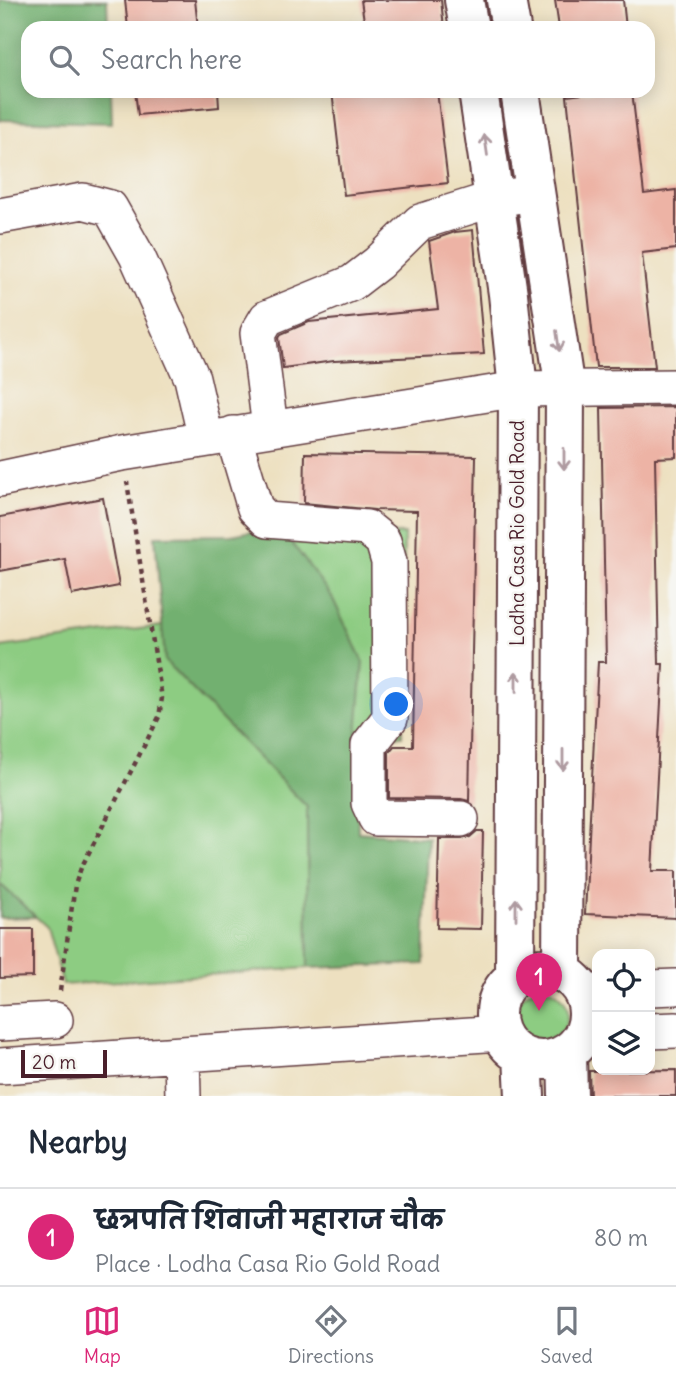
<!DOCTYPE html>
<html lang="en">
<head>
<meta charset="utf-8">
<style>
	:root { --surface:#fff; --page:#f2f2f3; --text:#1f2937; --muted:#747a83; --line:#e0e1e3; --accent:#db2777 }
	body { margin:0; font-family:Delius,"Playpen Sans Deva",sans-serif; background:var(--page); color:var(--text) }
	.controls { position:absolute; right:21px; bottom:21px; display:grid; overflow:hidden; border-radius:14px; box-shadow:0 4px 18px #0003 }
	.controls button { width:63px; height:63px; display:grid; place-items:center; padding:0; border:0; border-bottom:2px solid var(--line); background:var(--surface); color:var(--text); font:35px sans-serif }
	.scale { position:absolute; left:21px; bottom:18px; width:86px; box-sizing:border-box; padding-left:7px; border:4px solid #4a1f2b; border-top:0; font-size:19px; line-height:24px; white-space:nowrap; color:#4a1f2b; -webkit-text-stroke:5px #f6f6f2; paint-order:stroke }
	.you { position:absolute; left:397px; top:705px; width:24px; height:24px; margin:-18px; border:5px solid #fff; border-radius:50%; background:#1a73e8; box-shadow:0 0 0 10px #1a73e833 }
	.badge { display:grid; place-items:center; width:46px; height:46px; border-radius:50%; background:var(--accent); color:#fff; font-size:23px; font-weight:700 }
	.pin { position:absolute; translate:-50% -58px; filter:drop-shadow(0 2px 4px #0008) }
	.pin::after { content:''; position:absolute; top:37px; width:24px; height:21px; background:inherit; clip-path:polygon(0 0,100% 0,50% 100%) }
	.list { margin:0; padding:0; list-style:none }
	h2 { display:flex; justify-content:space-between; align-items:center; height:91px; margin:0; padding:0 28px; font-size:30px }
	h2 small { font-size:23px; font-weight:400; color:var(--muted) }
	.list li { display:grid; grid-template-columns:46px 1fr auto; gap:21px; align-items:center; box-sizing:border-box; height:98px; padding:0 28px; border-top:2px solid var(--line) }
	.list b { display:block; font-size:26px; white-space:nowrap }
	.list p { margin:0; font-size:23px; white-space:nowrap; color:var(--muted) }
	.list em { font-size:23px; font-style:normal; color:var(--muted) }
	.icon { flex:none; width:38px; height:38px; fill:none; stroke:currentColor; stroke-width:2; stroke-linecap:round; stroke-linejoin:round }
	.map { position:relative; flex:none; width:676px; height:1096px; overflow:hidden }
	.search { position:absolute; background:var(--surface); box-shadow:0 4px 18px #0003; left:21px; right:21px; top:21px; height:77px; display:flex; align-items:center; gap:18px; box-sizing:border-box; padding:0 24px; border-radius:21px; color:var(--muted); font-size:26px }
	.sheet { height:189px; background:var(--surface) }
	nav { display:flex; justify-content:space-around; align-items:center; box-sizing:border-box; height:98px; border-top:2px solid var(--line); background:var(--surface); font-size:19px; color:var(--muted) }
	nav a { display:grid; justify-items:center; gap:4px }
	nav .on { color:var(--accent) }
	.map>svg:first-child { display:block }
	.green { fill:#8dcc82; stroke:#6c7656; stroke-width:2 }
	.forest { fill:#72b070; stroke:#5e684e; stroke-width:2 }
	.building { fill:#edb3a5 }
	.lines { fill:none; stroke-linecap:round; stroke-linejoin:round }
	.minor-casing { stroke:#623c41; stroke-width:38 }
	.tertiary-casing { stroke:#623c41; stroke-width:42 }
	.path { stroke:#623c41; stroke-width:4.5; stroke-dasharray:5 5; stroke-linecap:butt }
	.minor { stroke:#fff; stroke-width:35 }
	.tertiary { stroke:#fff; stroke-width:38 }
	.oneway { stroke:#ae9aa0 }
	.labels { text-anchor:middle; dominant-baseline:central; stroke-width:5; stroke-linejoin:round; paint-order:stroke }
	.street-label { font-size:19px; fill:#4a1f2b; stroke:#f6f6f2 }
</style>
</head>
<body>
<div class="map">
<svg width="676" height="1096" viewBox="0 0 676 1096">
	<rect width="100%" height="100%" fill="#f6f6f2"/>
	<filter id="ink" filterUnits="userSpaceOnUse"><feTurbulence type="fractalNoise" baseFrequency=".0143" numOctaves="2"/><feDisplacementMap in="SourceGraphic" scale="14" xChannelSelector="R" yChannelSelector="G"/><feConvolveMatrix kernelMatrix="1 2 1 2 8 2 1 2 1" color-interpolation-filters="sRGB"/></filter>
	<filter id="wash" filterUnits="userSpaceOnUse"><feTurbulence type="fractalNoise" baseFrequency=".00686" numOctaves="4" result="noise"/><feDisplacementMap in="SourceGraphic" scale="28" xChannelSelector="R" yChannelSelector="G"/><feGaussianBlur stdDeviation="1.57" result="paint"/><feColorMatrix in="noise" values="0 0 0 0 0 0 0 0 0 0 0 0 0 0 0 0 0 1.4 0 .05"/><feComposite in="paint" operator="in"/></filter>
	<g filter="url(#wash)">
		<rect width="100%" height="100%" fill="#ede0c0"/>
		<path class="green" d="M404,534l-2,202 -45,-2 -71,-199z
			M163,626l2,35 142,146 1,161 -245,17 -16,-58 -47,-43v-237z
			M516 1014a26 26 0 1 1 52 0a26 26 0 1 1-52 0Z"/>
		<path class="forest" d="M0,0h107l1,28h-80v63h83l1,32 -112,-3z
			M253,531l33,4 46,62 31,65 -6,72 1,98 70,6 -4,126 -116,4 -1,-161 -142,-146 -10,-125 76,-1z
			M0,884l36,33 -36,1z"/>
		<g id="blocks">
			<path class="building" d="M125,0h70l3,28h-70z
				M361,0h80l3,28h-79z
				M555,0h68l3,28h-67z
				M135,91h83l1,16 -81,8z
				M332,91h105l11,92 -104,12z
				M606,91h26l12,103 32,-4v59l-34,4 13,114h-59l-29,-271z
				M473,230l11,124 -150,7 -51,7 -4,-31 2,-3 28,-12 129,-13 -9,-68 26,-9z
				M676,407v50l-21,1 4,206h4l-11,207h24v47l-91,-4 13,-252h8l-5,-254z
				M305,453l171,3 -7,345 -8,-2 -72,-1v-46l5,-6h19l4,-235 -42,-1 -71,-7z
				M103,498l16,88 -47,9 -7,-36 -65,12v-54z
				M477,831h6l-2,98 -44,-1 2,-89h22l9,-2z
				M0,929h33v48l-33,1z
				M676,1070v26h-86l-1,-25z"/>
		</g>
	</g>
	<g filter="url(#ink)">
		<use href="#blocks" fill-opacity="0" stroke="#623c41" stroke-width="2"/>
		<g class="lines">
			<g class="minor-casing">
				<path id="minor" d="M0,216l83,-15 27,7 27,48 55,122 14,61
					M270,428l-12,-95 9,-15 85,-35 26,-20 42,-41 73,-23 43,-6
					M233,434l22,74 12,12 100,8 16,13 6,21 1,156 -21,27v58l7,15 85,1
					M0,479l122,-26 396,-64 158,-2
					M650,988l26,-1
					M583,993l14,-1
					M0,1023l55,-3
					M650,1031l26,-1
					M584,1033l13,-1
					M182,1054l1,42
					M0,1066l501,-33"/>
			</g>
			<g class="tertiary-casing">
				<path id="tertiary" d="M464,0l5,28
					M506,0l5,28
					M478,91l30,203 10,95 -3,588
					M520,91l45,299 -3,583
					M496 1014a46 46 0 1 1 92 0a46 46 0 1 1-92 0Z
					M567,1053l1,43
					M523,1056l2,40"/>
			</g>
			<path class="path" d="M60,991l15,-106 6,-17 78,-151 3,-19 -35,-216"/>
			<use href="#minor" class="minor"/>
			<use href="#tertiary" class="tertiary"/>
		</g>
		<defs><path id="oneway-shaft" d="M-6 0H5M1.5-3L5.5 0L1.5 3" fill="none" stroke-width="1.6" stroke-linecap="round" stroke-linejoin="round" transform="scale(1.75)"/></defs>
		<g class="oneway">
			<use href="#oneway-shaft" transform="translate(486 145) rotate(-98)"/>
			<use href="#oneway-shaft" transform="translate(558 341) rotate(82)"/>
			<use href="#oneway-shaft" transform="translate(564 459) rotate(90)"/>
			<use href="#oneway-shaft" transform="translate(516 682) rotate(-90)"/>
			<use href="#oneway-shaft" transform="translate(563 760) rotate(90)"/>
			<use href="#oneway-shaft" transform="translate(516 909) rotate(-90)"/>
		</g>
	</g>
	<g class="labels">
		<g class="street-label">
			<text transform="translate(517 533) rotate(-90)">Lodha Casa Rio Gold Road</text>
		</g>
	</g>
</svg>
<div class="controls">
<button><svg class="icon" aria-label="locate" viewBox="0 0 24 24"><circle cx="12" cy="12" r="6"/><path d="M12 2v4M12 18v4M2 12h4M18 12h4"/></svg></button>
<button><svg class="icon" aria-label="layers" viewBox="0 0 24 24"><path d="M12 4l9 5-9 5-9-5zM3 14l9 5 9-5"/></svg></button>
</div>
<div class="scale">20 m</div>
<div class="you"></div>
<div class="pin badge" style="left:539px;top:1011px">1</div>
<div class="search"><svg class="icon" aria-label="search" viewBox="0 0 24 24"><circle cx="10" cy="10" r="6"/><path d="M15 15l6 6"/></svg>Search here</div>
</div>
<section class="sheet">
<h2>Nearby<small></small></h2>
<ul class="list">
<li><span class="badge">1</span><div><b>छत्रपति शिवाजी महाराज चौक</b><p>Place · Lodha Casa Rio Gold Road</p></div><em>80 m</em></li>
</ul>
</section>
<nav>
<a class="on"><svg class="icon" aria-label="map" viewBox="0 0 24 24"><path d="M3 6l6-2 6 2 6-2v14l-6 2-6-2-6 2zM9 4v14M15 6v14"/></svg>Map</a>
<a><svg class="icon" aria-label="directions" viewBox="0 0 24 24"><path d="M12 3l9 9-9 9-9-9zM9 14v-3h6M13 9l2 2-2 2"/></svg>Directions</a>
<a><svg class="icon" aria-label="saved" viewBox="0 0 24 24"><path d="M7 4h10v16l-5-4-5 4z"/></svg>Saved</a>
</nav>
</body>
</html>
